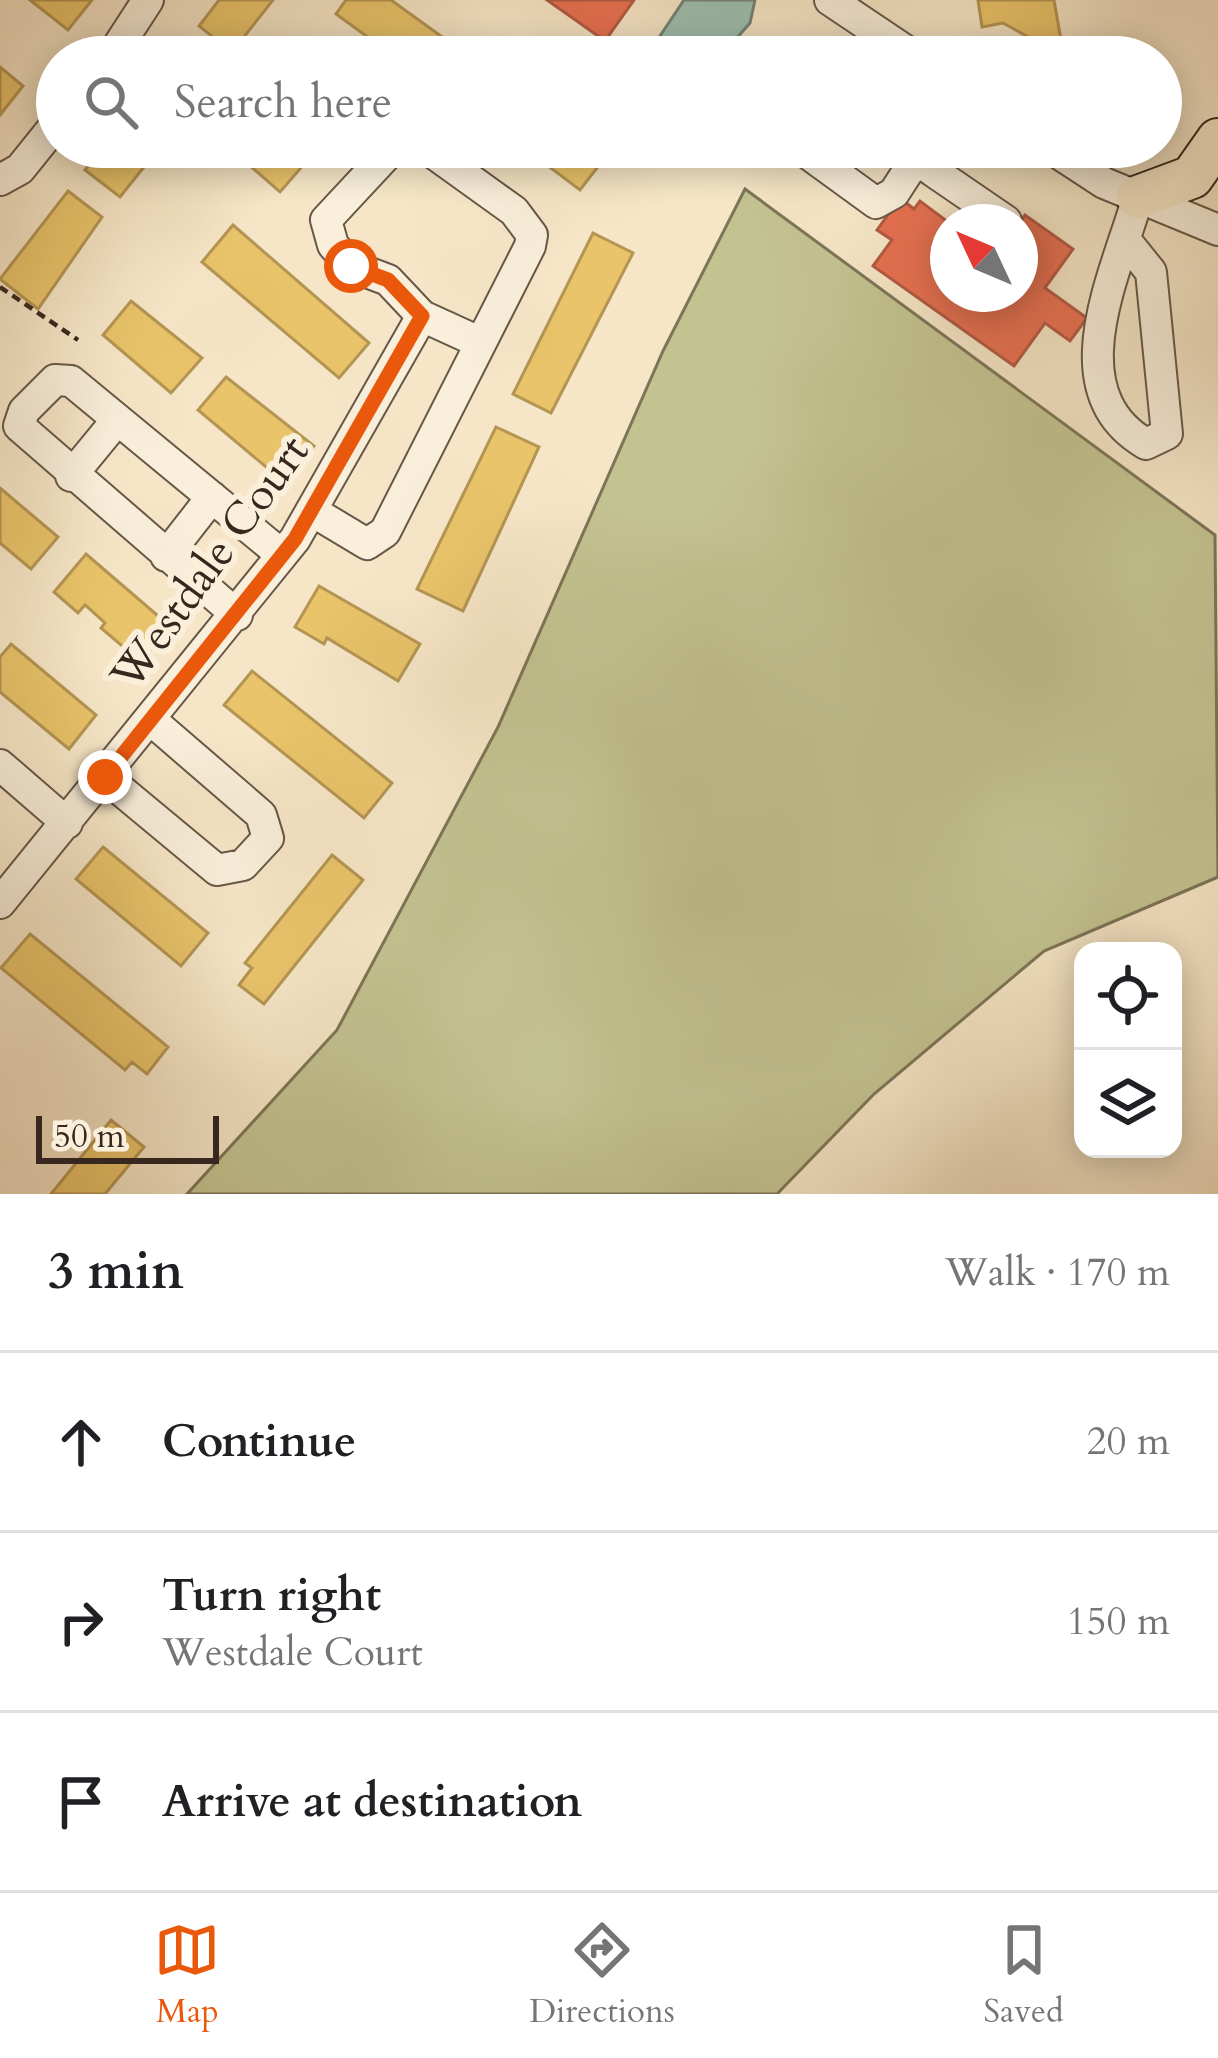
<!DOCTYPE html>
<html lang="en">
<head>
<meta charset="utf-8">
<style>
	:root { --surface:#fff; --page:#f6f6f6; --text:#202124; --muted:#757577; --line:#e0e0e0; --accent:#ea580c }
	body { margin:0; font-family:Cardo,serif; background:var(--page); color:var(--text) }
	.controls { position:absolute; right:36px; bottom:36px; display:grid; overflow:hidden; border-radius:24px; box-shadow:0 6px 30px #0003 }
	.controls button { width:108px; height:108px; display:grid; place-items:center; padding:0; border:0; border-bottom:3px solid var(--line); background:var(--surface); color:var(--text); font:60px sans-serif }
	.compass { position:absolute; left:930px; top:204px; width:108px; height:108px; border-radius:50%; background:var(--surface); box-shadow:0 6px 30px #0003; rotate:314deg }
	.scale { position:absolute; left:36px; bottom:30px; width:183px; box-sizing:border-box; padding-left:12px; border:6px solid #37271e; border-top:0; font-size:33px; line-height:42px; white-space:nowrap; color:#37271e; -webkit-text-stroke:9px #f9efdb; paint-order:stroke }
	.stop { position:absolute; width:36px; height:36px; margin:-27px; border:9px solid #ea580c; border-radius:50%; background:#fff }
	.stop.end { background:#ea580c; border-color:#fff; box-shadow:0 3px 12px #0008 }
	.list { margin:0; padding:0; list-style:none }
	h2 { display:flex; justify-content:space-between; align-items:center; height:156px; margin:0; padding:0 48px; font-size:51px }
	h2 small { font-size:39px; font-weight:400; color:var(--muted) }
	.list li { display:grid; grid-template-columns:78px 1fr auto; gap:36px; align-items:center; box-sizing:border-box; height:180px; padding:0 48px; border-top:3px solid var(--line) }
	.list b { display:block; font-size:45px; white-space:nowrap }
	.list p { margin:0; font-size:39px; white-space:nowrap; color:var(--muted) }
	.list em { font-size:39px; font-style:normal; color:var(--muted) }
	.icon { flex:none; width:66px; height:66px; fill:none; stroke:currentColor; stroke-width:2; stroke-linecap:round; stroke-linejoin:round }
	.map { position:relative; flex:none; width:1218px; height:1194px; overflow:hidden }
	.search { position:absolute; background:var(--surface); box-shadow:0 6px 30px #0003; left:36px; right:36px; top:36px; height:132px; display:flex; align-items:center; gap:30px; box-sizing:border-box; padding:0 42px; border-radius:66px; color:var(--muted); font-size:45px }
	.sheet { height:696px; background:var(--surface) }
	nav { display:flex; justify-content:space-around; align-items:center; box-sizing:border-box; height:168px; border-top:3px solid var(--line); background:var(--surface); font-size:33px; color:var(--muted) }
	nav a { display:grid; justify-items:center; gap:6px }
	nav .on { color:var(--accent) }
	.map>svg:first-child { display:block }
	.green { fill:#c3c391; stroke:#7d7558; stroke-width:3 }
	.water { fill:#9dc0b1; stroke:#748376; stroke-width:3 }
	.homes { fill:#e9c46a; stroke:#b49553; stroke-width:3 }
	.shops { fill:#e76f51; stroke:#b25942; stroke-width:3 }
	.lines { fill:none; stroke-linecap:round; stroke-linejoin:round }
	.minor-casing { stroke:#675748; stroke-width:34 }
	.highway-casing { stroke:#37271e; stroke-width:46 }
	.path { stroke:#37271e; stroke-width:4.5; stroke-dasharray:9 6; stroke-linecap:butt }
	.minor { stroke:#f9efdb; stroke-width:30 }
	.highway { stroke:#f6e6c7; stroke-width:42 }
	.route { stroke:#ea580c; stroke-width:15 }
	.labels { text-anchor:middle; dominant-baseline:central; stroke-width:12; stroke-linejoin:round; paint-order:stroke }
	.street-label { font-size:45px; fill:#37271e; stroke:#f9efdb }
</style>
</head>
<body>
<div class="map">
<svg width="1218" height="1194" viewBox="0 0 1218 1194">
	<rect width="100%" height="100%" fill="#f6e6c7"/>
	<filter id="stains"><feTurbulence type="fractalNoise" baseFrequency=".00167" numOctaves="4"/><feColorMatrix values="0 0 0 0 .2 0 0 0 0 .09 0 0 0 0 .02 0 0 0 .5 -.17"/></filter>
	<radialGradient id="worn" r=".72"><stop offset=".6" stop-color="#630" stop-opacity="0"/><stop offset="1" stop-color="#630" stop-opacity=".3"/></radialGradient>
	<path class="green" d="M745,189l470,346 3,342 -174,74 -170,143 -97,100h-590l150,-164 161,-303 165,-376z"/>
	<path class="water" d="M684,0h71l-5,23 -30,34h-74z"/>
	<path class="homes" d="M30,0h62l-24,30z
		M219,0h54l-41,52 -33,-26z
		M346,0h45l79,57h-75l-59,-43z
		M978,0h76l10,57 -61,-34 -21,4z
		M0,67l23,19 -23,29z
		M103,147h57l-40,50 -35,-27z
		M261,147h58l-39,45 -33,-29z
		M523,147h73l11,8 -27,35z
		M68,191l34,26 -64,92 -38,-30z
		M233,225l136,118 -30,35 -137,-116z
		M593,233l40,20 -82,160 -38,-19z
		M131,301l71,57 -31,35 -68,-58z
		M226,377l88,69 -30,36 -86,-72z
		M496,427l43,20 -76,164 -46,-22z
		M0,488l58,49 -27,32 -31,-26z
		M86,554l85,73 -30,35 -40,-34 4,-5 -20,-18 -7,8 -24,-21z
		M319,586l101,58 -22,37 -71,-43 -3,6 -29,-17z
		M11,644l85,71 -27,34 -69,-57v-35z
		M252,671l140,112 -28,35 -140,-113z
		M103,847l105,86 -27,33 -105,-87z
		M332,855l31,25 -99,124 -25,-19 13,-17 -7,-5z
		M30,934l138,113 -21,27 -15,-12 -7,8 -124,-102z
		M111,1120l33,27 -39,47h-54z"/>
	<path class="shops" d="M547,0h87l-29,41z
		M900,198l14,11 6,-8 28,21v72h72v-72l5,-7 48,34 -28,39 42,30 -17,23 -25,-18 -31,43 -141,-100 19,-26 -15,-10z"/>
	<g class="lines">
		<g class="minor-casing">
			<path id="minor" d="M830,0l85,57
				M111,57l37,-57
				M766,57h1
				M394,147l-68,73 7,25 18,21 37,14 34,36 57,26
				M799,147l77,56 18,-10 22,-34
				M898,147l35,24 17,-24
				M1049,147l55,36 114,47
				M933,171l73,50
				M0,180l20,-11 37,-46
				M1126,241l25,31 16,162 -21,10c-91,-53 -29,-172 -8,-247
				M71,476l46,-56
				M312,511l55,33 18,-12 145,-286 2,-11 -18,-24 -89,-64
				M166,556l46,-59
				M237,615l-218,-189 5,-15 31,-31 16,1 211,174
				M0,765l67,58
				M105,777l112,93 26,-5 25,-27 -7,-23 -110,-95
				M0,903l295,-364 127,-223"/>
		</g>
		<g class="highway-casing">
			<path id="highway" d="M1138,197l54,-20 26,-37"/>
		</g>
		<path class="path" d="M0,287l78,53"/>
		<use href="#minor" class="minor"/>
		<use href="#highway" class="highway"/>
	</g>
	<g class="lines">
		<path class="route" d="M105,777l190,-238 127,-223 -34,-36 -37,-14"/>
	</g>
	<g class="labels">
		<g class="street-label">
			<text transform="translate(210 563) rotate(-54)">Westdale Court</text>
		</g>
	</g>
	<rect width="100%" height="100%" filter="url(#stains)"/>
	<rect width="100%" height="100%" fill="url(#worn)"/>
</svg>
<div class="controls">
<button><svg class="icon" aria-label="locate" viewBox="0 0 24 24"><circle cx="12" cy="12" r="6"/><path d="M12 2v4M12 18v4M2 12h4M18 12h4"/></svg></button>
<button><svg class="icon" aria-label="layers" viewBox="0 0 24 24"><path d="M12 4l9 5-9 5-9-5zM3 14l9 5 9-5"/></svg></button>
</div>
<svg class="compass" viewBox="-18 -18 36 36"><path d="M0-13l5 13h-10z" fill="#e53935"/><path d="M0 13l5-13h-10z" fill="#757577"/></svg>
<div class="scale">50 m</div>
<div class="stop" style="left:351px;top:266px"></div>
<div class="stop end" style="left:105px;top:777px"></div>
<div class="search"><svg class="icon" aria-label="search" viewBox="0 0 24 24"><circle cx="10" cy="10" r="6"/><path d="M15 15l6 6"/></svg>Search here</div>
</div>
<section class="sheet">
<h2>3 min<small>Walk · 170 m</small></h2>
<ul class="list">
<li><svg class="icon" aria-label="ahead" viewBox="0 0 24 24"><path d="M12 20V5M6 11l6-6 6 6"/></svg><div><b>Continue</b></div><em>20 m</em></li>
<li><svg class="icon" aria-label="right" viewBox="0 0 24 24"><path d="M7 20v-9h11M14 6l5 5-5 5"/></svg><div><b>Turn right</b><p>Westdale Court</p></div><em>150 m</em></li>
<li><svg class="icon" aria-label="arrive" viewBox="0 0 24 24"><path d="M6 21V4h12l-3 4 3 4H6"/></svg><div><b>Arrive at destination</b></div></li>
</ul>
</section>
<nav>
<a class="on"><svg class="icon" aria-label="map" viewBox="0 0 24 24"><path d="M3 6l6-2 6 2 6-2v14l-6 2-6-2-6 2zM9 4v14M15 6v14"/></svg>Map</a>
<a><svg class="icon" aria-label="directions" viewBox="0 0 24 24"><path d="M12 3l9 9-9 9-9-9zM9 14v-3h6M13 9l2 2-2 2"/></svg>Directions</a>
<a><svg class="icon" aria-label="saved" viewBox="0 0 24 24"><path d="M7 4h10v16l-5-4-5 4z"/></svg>Saved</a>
</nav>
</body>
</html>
